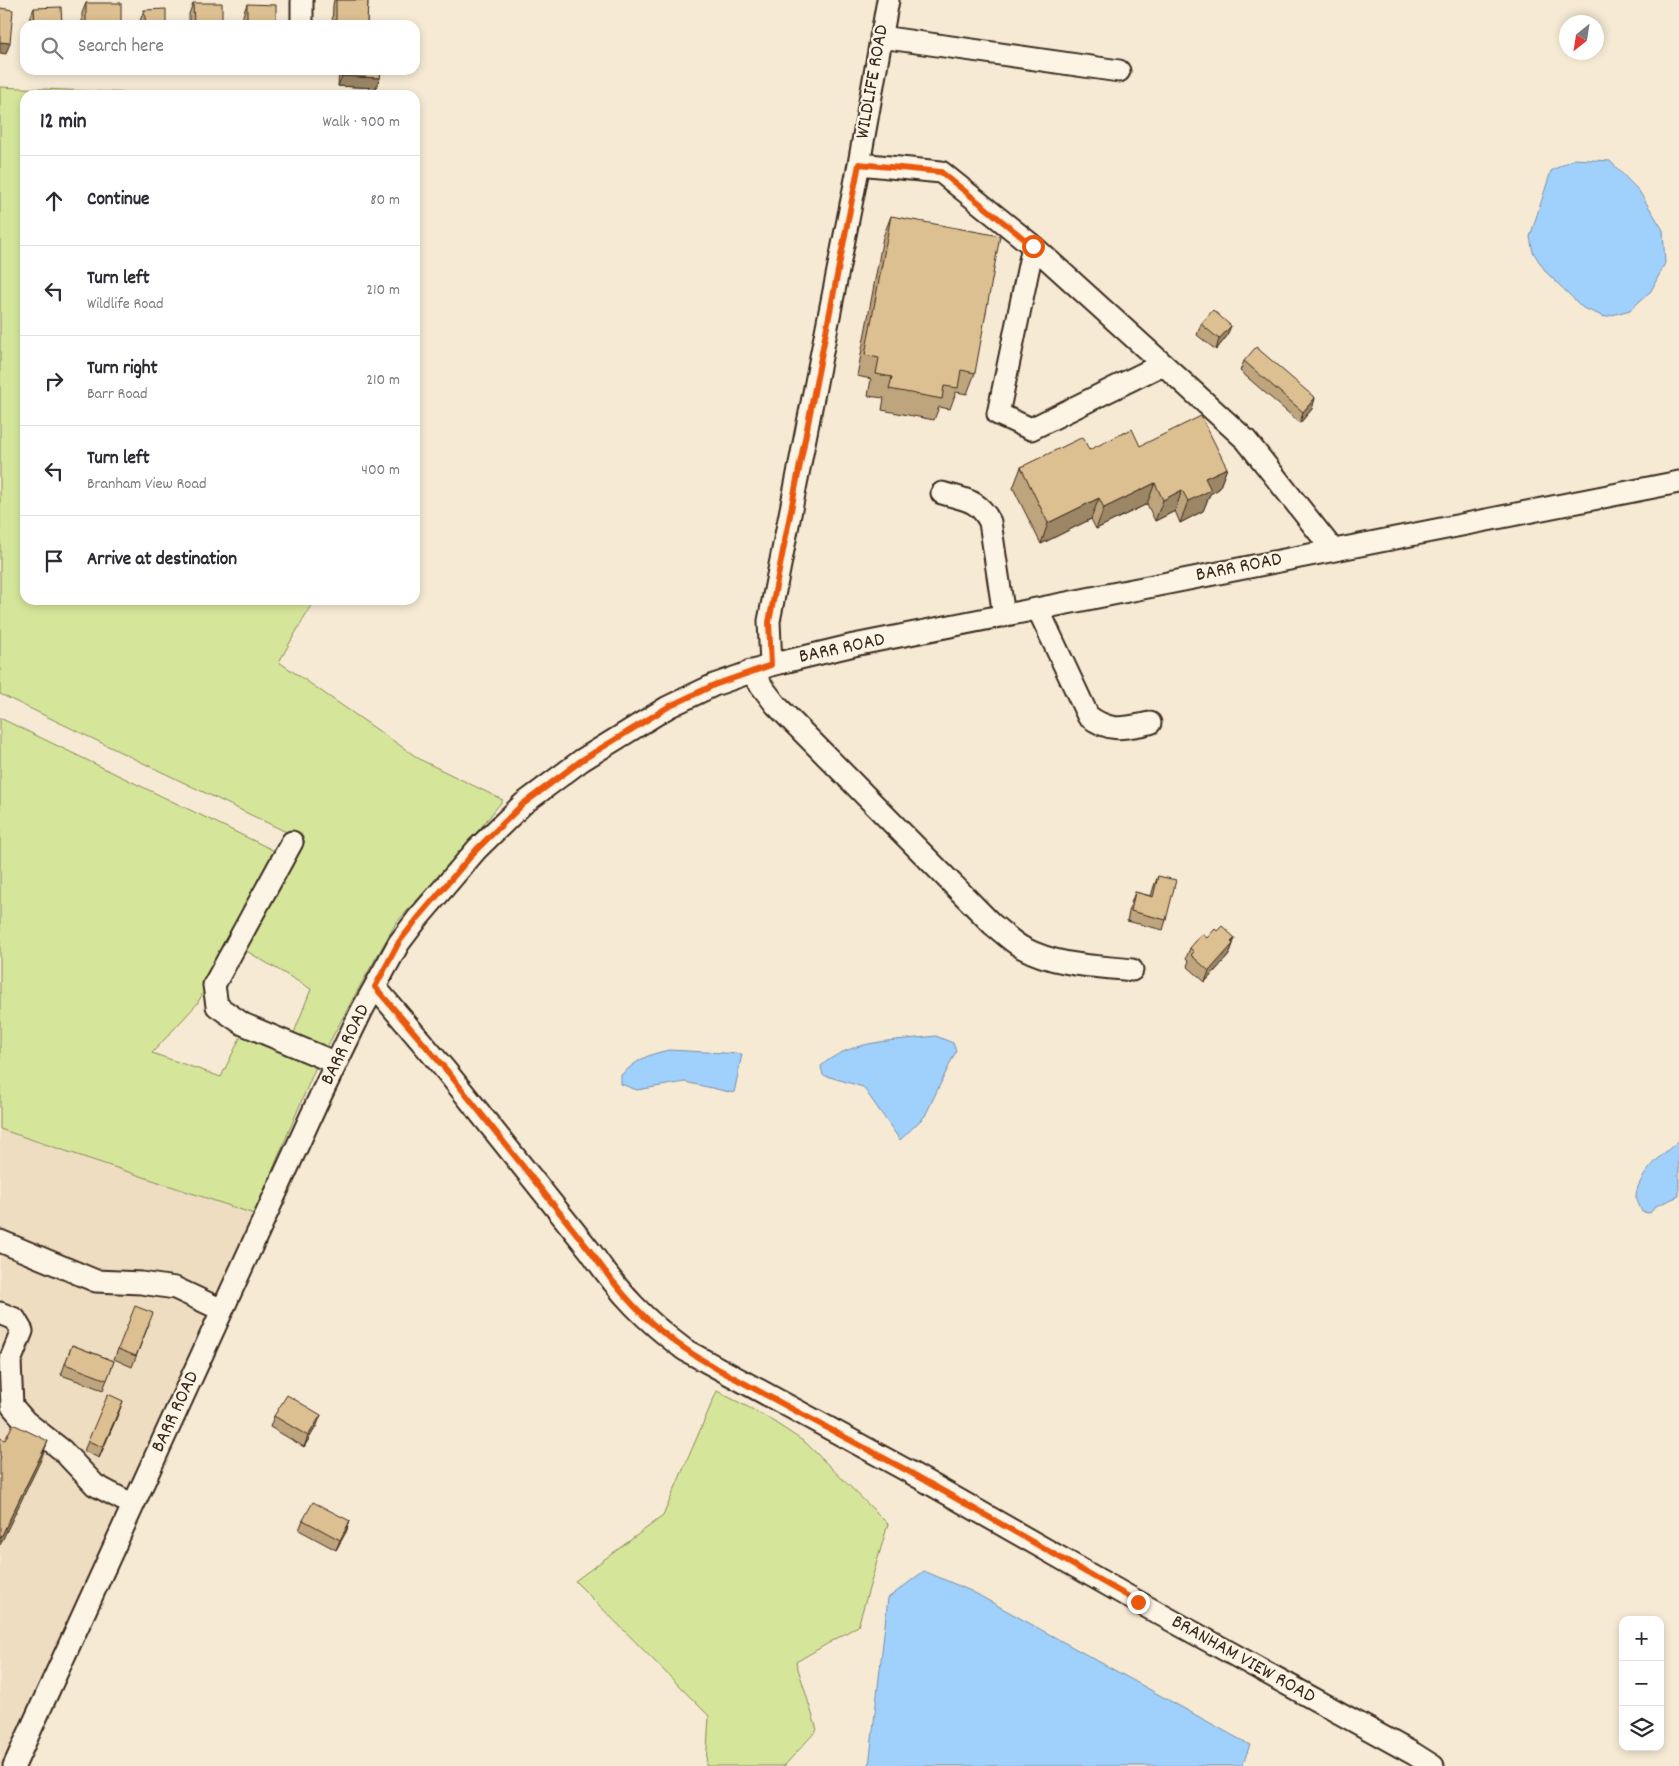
<!DOCTYPE html>
<html lang="en">
<head>
<meta charset="utf-8">
<style>
	:root { --surface:#fff; --page:#f7f7f7; --text:#2b2b33; --muted:#7c7c81; --line:#e1e1e2 }
	body { margin:0; font-family:Dekko,sans-serif; background:var(--page); color:var(--text) }
	.controls { position:absolute; right:15px; bottom:15px; display:grid; overflow:hidden; border-radius:10px; box-shadow:0 2px 8px #0003 }
	.controls button { width:45px; height:45px; display:grid; place-items:center; padding:0; border:0; border-bottom:1px solid var(--line); background:var(--surface); color:var(--text); font:25px sans-serif }
	.compass { position:absolute; left:1559px; top:15px; width:45px; height:45px; border-radius:50%; background:var(--surface); box-shadow:0 2px 8px #0003; rotate:210deg }
	.stop { position:absolute; width:15px; height:15px; margin:-11px; border:4px solid #ea580c; border-radius:50%; background:#fff }
	.stop.end { background:#ea580c; border-color:#fff; box-shadow:0 1px 5px #0008 }
	.list { margin:0; padding:0; list-style:none }
	h2 { display:flex; justify-content:space-between; align-items:center; height:65px; margin:0; padding:0 20px; font-size:21px }
	h2 small { font-size:16px; font-weight:400; color:var(--muted) }
	.list li { display:grid; grid-template-columns:32px 1fr auto; gap:15px; align-items:center; box-sizing:border-box; height:90px; padding:0 20px; border-top:1px solid var(--line) }
	.list b { display:block; font-size:19px; white-space:nowrap }
	.list p { margin:0; font-size:16px; white-space:nowrap; color:var(--muted) }
	.list em { font-size:16px; font-style:normal; color:var(--muted) }
	.icon { flex:none; width:28px; height:28px; fill:none; stroke:currentColor; stroke-width:2; stroke-linecap:round; stroke-linejoin:round }
	.map { position:relative; flex:none; width:1679px; height:1766px; overflow:hidden }
	.search { position:absolute; background:var(--surface); box-shadow:0 2px 8px #0003; left:20px; top:20px; width:400px; height:55px; display:flex; align-items:center; gap:12px; box-sizing:border-box; padding:0 18px; border-radius:15px; color:var(--muted); font-size:19px }
	.panel { position:absolute; background:var(--surface); box-shadow:0 2px 8px #0003; left:20px; top:90px; width:400px; height:515px; border-radius:15px }
	.map>svg:first-child { display:block }
	.built { fill:#eeddc0 }
	.green { fill:#d5e69a; stroke:#88885c }
	.water { fill:#a0d1fd; stroke:#788ea4 }
	.lines { fill:none; stroke-linecap:round; stroke-linejoin:round }
	.minor-casing { stroke:#3b2a1e; stroke-width:25 }
	.minor { stroke:#fcf5e5; stroke-width:21 }
	.wall { fill:#bea57d; stroke:#3b2a1e }
	.shaded-wall { fill:#9b8666; stroke:#3b2a1e }
	.building { fill:#ddc091; stroke:#3b2a1e }
	.route { stroke:#ea580c; stroke-width:6 }
	.labels { text-anchor:middle; dominant-baseline:central; stroke-width:4.5; stroke-linejoin:round; paint-order:stroke }
	.street-label { font-size:20px; fill:#3b2a1e; stroke:#fcf5e5 }
</style>
</head>
<body>
<div class="map">
<svg width="1679" height="1766" viewBox="0 0 1679 1766">
	<rect width="100%" height="100%" fill="#f6ead4"/>
	<filter id="ink" filterUnits="userSpaceOnUse"><feTurbulence type="fractalNoise" baseFrequency=".02" numOctaves="2"/><feDisplacementMap in="SourceGraphic" scale="10" xChannelSelector="R" yChannelSelector="G"/><feConvolveMatrix kernelMatrix="1 2 1 2 8 2 1 2 1" color-interpolation-filters="sRGB"/></filter>
	<g filter="url(#ink)">
		<path class="built" d="M0,1129l265,88 -251,549h-14z"/>
		<path class="green" d="M0,87l175,8h-150v505h289l-35,62 142,98 82,40 -37,46 -70,77 -36,63 -45,83 -61,145 -254,-85v-411l279,135 -82,151 -45,49 69,24 20,-41 46,15 24,-62 -68,-40 62,-108 -305,-147z
			M717,1391l48,25 41,27 82,81 -30,102 -62,36 21,68 -33,36h-78l3,-50 -134,-135 88,-65z"/>
		<path class="water" d="M1574,159l36,2 29,30 24,39 2,33 -14,28 -21,19 -25,7 -22,-9 -37,-36 -13,-20 -3,-15 21,-66z
			M936,1036l17,7 3,8 -31,65 -25,24 -37,-53 -40,-12 -2,-9c30,-27 76,-25 115,-30z
			M669,1050l73,4 -8,39 -49,-11 -48,8 -16,-6v-9c18,-16 25,-20 48,-25z
			M1679,1141v55l-23,10 -6,7 -8,-1c-2,-5 -5,-11 -6,-15 0,-20 28,-45 43,-56z
			M924,1571l47,20 279,154 -8,21h-373l19,-168z"/>
		<g class="lines">
			<g class="minor-casing">
				<path id="minor" d="M302,0v25
					M881,37l238,34
					M859,164l82,8 92,74 -35,168 33,15 132,-65 83,76 87,110
					M1033,246l130,118
					M942,493c23,7 36,6 48,29l14,94
					M1038,609l50,107c23,17 36,12 62,7
					M771,665l-2,-44 90,-457 29,-164
					M750,671l26,34 216,219c10,8 20,18 31,24 34,18 72,18 109,22
					M292,842l-78,143 3,21 26,18 93,39
					M375,987l72,85 144,180c28,41 54,68 94,98l221,120 232,132 276,152 19,12
					M0,1241l96,40 45,2 34,5 47,22
					M0,1313l15,6 7,12 -12,30 2,45 13,15 37,29 33,35 38,20
					M14,1766l303,-663 45,-93 37,-67 19,-25 59,-69 46,-45 59,-44 86,-53 46,-22 57,-20 83,-20 825,-163"/>
			</g>
			<use href="#minor" class="minor"/>
		</g>
		<path class="wall" d="M334,0h34l-1,25h-35l1,-20z
			M86,3l35,22h-39v-12z
			M193,3l29,22h-33v-11z
			M247,4l28,21h-32v-10z
			M34,8l28,17h-32v-7z
			M144,10l22,15h-25l-1,-4z
			M339,70h42l-1,8 -4,10 -38,-2z
			M891,216l84,157 -8,21 -11,-2 -6,17 -11,-2 -5,13 -52,-10 2,-12 -16,-2 3,-17 -14,-3 26,-139z
			M1201,324l26,12 -11,14 -19,-15z
			M1244,361l71,37 -3,11 -12,14 -60,-52z
			M1089,450l138,18 -8,21 -9,5 -7,17 -23,12 -5,-12 -20,10 -8,-17 -51,25 -5,-10 -50,25 -28,-56 8,-21z
			M1158,876l8,44 -3,10 -36,-9 4,-18 4,-11 16,4 3,-10z
			M1217,931l18,7 -6,17 -24,27 -18,-16 2,-5 -3,-3 4,-10 17,-10z
			M149,1324l-17,43 -18,-8 4,-10z
			M72,1345l42,16 -11,29 -42,-15z
			M119,1412l-20,46 -15,-7 4,-10z
			M274,1416l43,9 -13,22 -34,-20z
			M303,1520l47,1 -4,11 -10,18 -37,-20z"/>
		<path class="shaded-wall" d="M336,23l31,1v1h-32z
			M0,42l10,1 -4,11 -6,-1z
			M342,76l38,2 -4,10 -38,-2z
			M1231,326l-4,10 -11,14 3,-11z
			M1315,398l-3,11 -12,14 3,-11z
			M1227,468l-8,21 -9,5 -7,17 -23,12 8,-22 17,-23z
			M1155,483l-8,21 -51,25 8,-21z
			M1182,490l-7,21 -20,10 8,-21z
			M1099,498l-8,21 -50,25 7,-21z
			M1235,938l-6,17 -24,27 4,-11z
			M123,1401l-4,11 -20,46 4,-11z
			M321,1415l-4,10 -13,22 4,-11z
			M48,1441l-8,21 -40,83v-6z
			M350,1521l-4,11 -10,18 4,-10z"/>
		<path class="building" d="M336,0h32l-1,24 -31,-1z
			M86,3h35v22h-35z
			M193,3h29v22h-28z
			M247,4l29,1v15h-1l-1,5h-27z
			M61,7l1,18h-27l-1,-17z
			M0,8l13,2 -3,33 -10,-1z
			M166,9v16h-20l-2,-15z
			M342,70h39l-1,8 -38,-2z
			M891,216l109,20 -25,137 -14,-3 -3,18 -14,-2 -2,13 -53,-10 3,-12 -16,-3 3,-16 -14,-3z
			M1213,310l18,16 -12,13 -18,-15z
			M1256,347l59,51 -12,14 -59,-51z
			M1201,416l26,52 -22,10 6,12 -23,11 -6,-11 -19,10 -8,-17 -51,25 -5,-10 -51,25 -27,-56 62,-30 6,13 43,-21 8,17z
			M1158,876l18,4 -10,40 -35,-9 4,-19 18,5z
			M1222,926l13,12 -4,4 2,2 -24,27 -18,-16 3,-3 -4,-4 12,-14 5,4 8,-9 2,2z
			M135,1306l18,7 -17,43 -18,-7z
			M72,1345l42,16 -7,19 -42,-16z
			M108,1394l15,7 -20,46 -15,-6z
			M287,1395l34,20 -13,21 -34,-20z
			M13,1424l35,17 -48,98v-80l1,-2h-1v-19l5,2z
			M313,1502l37,19 -10,19 -37,-20z"/>
	</g>
	<g class="lines" filter="url(#ink)">
		<path class="route" d="M1033,246l-92,-74 -82,-8 -90,458 2,43 -57,20 -46,22 -86,53 -59,44 -46,45 -59,69 -19,24 -24,45 73,85 143,180c37,53 67,83 123,115l192,103 232,132"/>
	</g>
	<g class="labels">
		<g class="street-label">
			<text transform="translate(873 82) rotate(-80)">WILDLIFE ROAD</text>
			<text transform="translate(1239 568) rotate(-11)">BARR ROAD</text>
			<text transform="translate(842 649) rotate(-12)">BARR ROAD</text>
			<text transform="translate(346 1045) rotate(-64)">BARR ROAD</text>
			<text transform="translate(176 1412) rotate(-65)">BARR ROAD</text>
			<text transform="translate(1243 1660) rotate(29)">BRANHAM VIEW ROAD</text>
		</g>
	</g>
</svg>
<div class="controls">
<button>+</button>
<button>−</button>
<button><svg class="icon" aria-label="layers" viewBox="0 0 24 24"><path d="M12 4l9 5-9 5-9-5zM3 14l9 5 9-5"/></svg></button>
</div>
<svg class="compass" viewBox="-18 -18 36 36"><path d="M0-13l5 13h-10z" fill="#e53935"/><path d="M0 13l5-13h-10z" fill="#7c7c81"/></svg>
<div class="stop" style="left:1033px;top:246px"></div>
<div class="stop end" style="left:1138px;top:1602px"></div>
<div class="search"><svg class="icon" aria-label="search" viewBox="0 0 24 24"><circle cx="10" cy="10" r="6"/><path d="M15 15l6 6"/></svg>Search here</div>
<section class="panel">
<h2>12 min<small>Walk · 900 m</small></h2>
<ul class="list">
<li><svg class="icon" aria-label="ahead" viewBox="0 0 24 24"><path d="M12 20V5M6 11l6-6 6 6"/></svg><div><b>Continue</b></div><em>80 m</em></li>
<li><svg class="icon" aria-label="left" viewBox="0 0 24 24"><path d="M17 20v-9H6M10 6l-5 5 5 5"/></svg><div><b>Turn left</b><p>Wildlife Road</p></div><em>210 m</em></li>
<li><svg class="icon" aria-label="right" viewBox="0 0 24 24"><path d="M7 20v-9h11M14 6l5 5-5 5"/></svg><div><b>Turn right</b><p>Barr Road</p></div><em>210 m</em></li>
<li><svg class="icon" aria-label="left" viewBox="0 0 24 24"><path d="M17 20v-9H6M10 6l-5 5 5 5"/></svg><div><b>Turn left</b><p>Branham View Road</p></div><em>400 m</em></li>
<li><svg class="icon" aria-label="arrive" viewBox="0 0 24 24"><path d="M6 21V4h12l-3 4 3 4H6"/></svg><div><b>Arrive at destination</b></div></li>
</ul>
</section>
</div>
</body>
</html>
